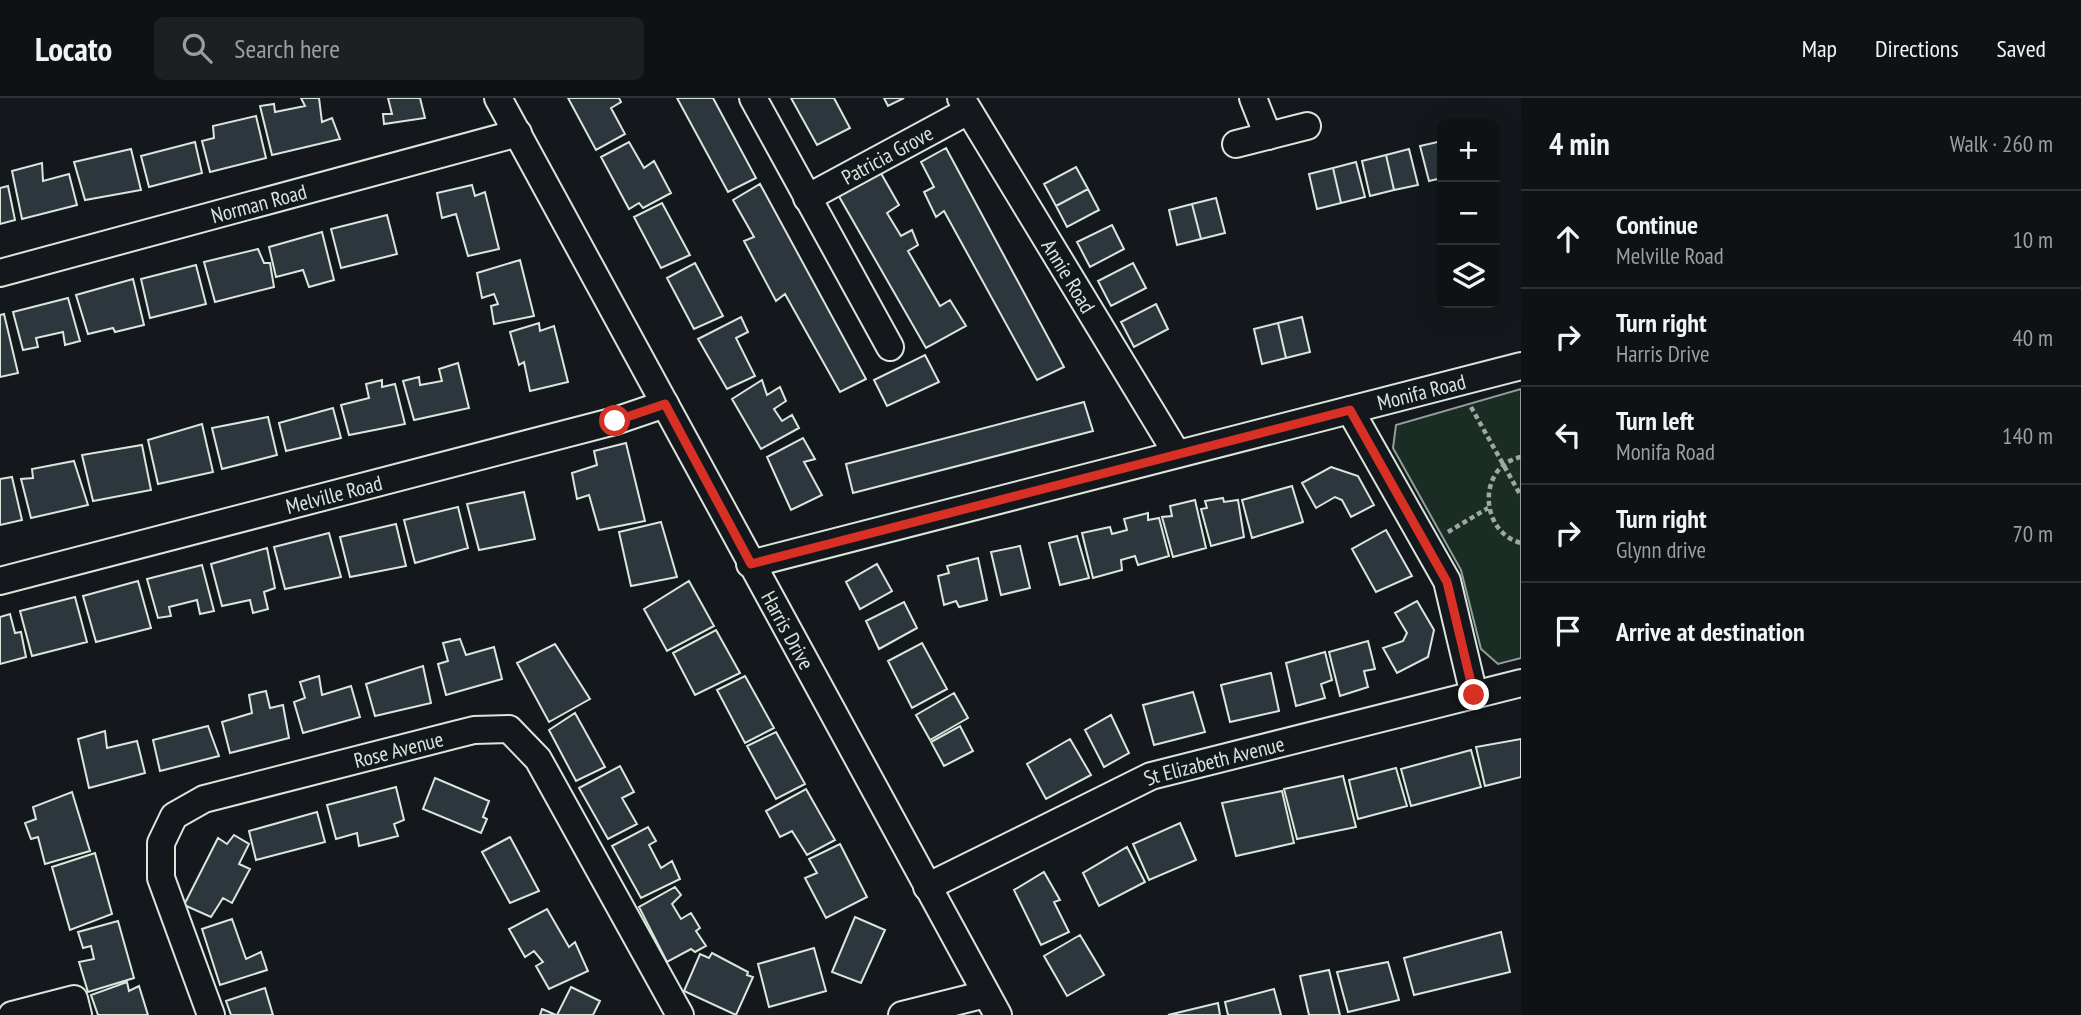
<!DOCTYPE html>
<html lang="en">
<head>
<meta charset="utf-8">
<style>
	:root { --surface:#0f1215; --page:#1d2022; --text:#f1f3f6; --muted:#9b9ea0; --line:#2f3234 }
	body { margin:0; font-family:"PT Sans Narrow",sans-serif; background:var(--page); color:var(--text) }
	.controls { position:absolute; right:21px; top:21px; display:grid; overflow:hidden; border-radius:10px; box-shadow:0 7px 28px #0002 }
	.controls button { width:63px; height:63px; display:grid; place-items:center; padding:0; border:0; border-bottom:2px solid var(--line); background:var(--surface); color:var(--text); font:35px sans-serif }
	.stop { position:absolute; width:21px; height:21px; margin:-16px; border:5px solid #d93025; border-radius:50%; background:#fff }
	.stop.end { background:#d93025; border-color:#fff; box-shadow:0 2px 7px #0008 }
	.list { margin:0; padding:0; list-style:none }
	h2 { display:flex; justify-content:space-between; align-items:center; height:91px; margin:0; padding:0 28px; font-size:30px }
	h2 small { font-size:23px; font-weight:400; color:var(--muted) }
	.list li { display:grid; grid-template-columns:46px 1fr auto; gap:21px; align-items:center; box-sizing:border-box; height:98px; padding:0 28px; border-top:2px solid var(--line) }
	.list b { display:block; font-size:26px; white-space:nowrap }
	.list p { margin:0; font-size:23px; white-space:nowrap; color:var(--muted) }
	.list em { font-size:23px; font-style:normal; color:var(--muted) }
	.icon { flex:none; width:38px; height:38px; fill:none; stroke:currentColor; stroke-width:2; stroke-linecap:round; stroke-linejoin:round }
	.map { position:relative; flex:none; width:1521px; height:917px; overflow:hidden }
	header { display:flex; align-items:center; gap:42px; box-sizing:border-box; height:98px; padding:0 35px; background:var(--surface); border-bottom:2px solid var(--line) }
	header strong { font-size:33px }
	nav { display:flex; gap:38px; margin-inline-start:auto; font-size:24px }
	.search { width:490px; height:63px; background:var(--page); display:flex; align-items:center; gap:18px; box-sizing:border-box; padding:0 24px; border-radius:10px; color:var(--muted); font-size:26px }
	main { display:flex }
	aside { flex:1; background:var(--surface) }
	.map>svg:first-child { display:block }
	.green { fill:#1a2d24; stroke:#939e99; stroke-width:2 }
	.building { fill:#2c363c; stroke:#d8e6dc; stroke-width:2 }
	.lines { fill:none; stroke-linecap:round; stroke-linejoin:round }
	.minor-casing { stroke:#d8e6dc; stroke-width:30 }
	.path { stroke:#9da8a2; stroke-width:4.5; stroke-dasharray:5 3.5; stroke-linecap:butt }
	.minor { stroke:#14181c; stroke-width:26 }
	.route { stroke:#d93025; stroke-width:9 }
	.labels { text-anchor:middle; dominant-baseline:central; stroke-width:5; stroke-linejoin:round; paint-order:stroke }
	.street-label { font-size:21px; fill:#d8e6dc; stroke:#14181c }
</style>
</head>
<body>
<header>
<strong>Locato</strong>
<div class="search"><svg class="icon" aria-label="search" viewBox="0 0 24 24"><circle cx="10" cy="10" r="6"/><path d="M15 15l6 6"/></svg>Search here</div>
<nav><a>Map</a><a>Directions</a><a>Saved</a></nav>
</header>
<main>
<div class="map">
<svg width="1521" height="917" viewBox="0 0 1521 917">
	<rect width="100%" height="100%" fill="#14181c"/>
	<path class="green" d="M1521,291v269l-23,6 -17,-15 -20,-79 -68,-122 3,-23z"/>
	<path class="building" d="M301,0h18l3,24 10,-4 8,21 -68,16 -12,-49 14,-2 1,8 30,-6z
		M388,0h32l5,20 -41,6 -1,-10h9z
		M568,0h51l2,4 -10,6 14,26 -29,16z
		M677,0h36l43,80 -28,14z
		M791,0h43l16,30 -33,17z
		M884,0h20l-16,8z
		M256,18l10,42 -56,14 -8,-31 12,-3 -1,-12z
		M1442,43v37l-13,3 -9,-35z
		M195,44l7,31 -53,14 -8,-31z
		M629,44l15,26 10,-7 17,32 -28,15 -4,-5 -10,6 -28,-52z
		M946,50l118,219 -27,13 -93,-169 -8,6 -12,-25 10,-5 -13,-25z
		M131,51l10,41 -56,10 -11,-38z
		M1409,51l9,36 -24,5 -8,-35z
		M1386,57l8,35 -24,6 -8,-35z
		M1356,64l9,35 -24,6 -8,-35z
		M42,65l1,18 26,-7 8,31 -55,14 -10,-48z
		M1076,69l12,22 -32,17 -12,-22z
		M878,70l21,37 -12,8 14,23 11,-6 6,15 -10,6 32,55 10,-6 16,26 -40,22 -89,-155z
		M1333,70l8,35 -24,6 -8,-35z
		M760,86l106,195 -26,13 -55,-98 -9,7 -32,-60 10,-4 -21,-37z
		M472,87l3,11 10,-4 14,57 -31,7 -12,-42 -14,4 -5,-25z
		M8,88l7,34 -15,4v-36z
		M1088,91l11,21 -32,17 -11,-21z
		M1216,100l9,35 -24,6 -9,-35z
		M662,105l28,52 -29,13 -27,-51z
		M1192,106l9,35 -24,6 -8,-35z
		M387,117l10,39 -56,14 -10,-39z
		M1112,127l12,24 -34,18 -13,-25z
		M322,134l12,48 -25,7 -6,-17 -27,7 -7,-30z
		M258,151l6,14h6l4,24 -59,15 -11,-40z
		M520,162l14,56 -40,8 -3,-18 7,-2 -4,-10 -12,4 -5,-25z
		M695,165l28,53 -29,13 -27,-51z
		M1133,165l13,25 -35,18 -13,-25z
		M196,167l10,39 -56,14 -9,-39z
		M133,181l11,46 -29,7 -2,-4 -25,6 -12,-39z
		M68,200l12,43 -15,4 -2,-13 -27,6 2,9 -15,3 -10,-38z
		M1156,206l12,25 -34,18 -13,-25z
		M4,216l14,59 -18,4v-62z
		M741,219l7,15 -12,6 19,38 -28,13 -29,-50z
		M1302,219l8,35 -24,6 -8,-35z
		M539,225l1,8 14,-5 14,56 -38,9 -6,-29 -5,3 -9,-33z
		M1278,225l8,35 -24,6 -8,-35z
		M925,257l14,27 -52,24 -13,-26z
		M458,265l11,45 -55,12 -11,-39 16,-4 1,8 22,-4 -3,-12z
		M382,282v7l13,-3 10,40 -56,11 -8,-30 28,-7 -3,-14z
		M762,282l5,15 13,-8 6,14 -12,8 8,12 10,-6 7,13 -38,21 -29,-50z
		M1084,304l9,29 -240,62 -7,-29z
		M333,310l8,30 -55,13 -7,-28z
		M268,319l9,38 -55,14 -10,-41z
		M202,326l11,48 -55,12 -10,-44z
		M803,340l12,21 -11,3 18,33 -31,15 -24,-53z
		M626,345l19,78 -46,9 -10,-35 -12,4 -5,-26 25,-8 -3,-14z
		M142,347l9,45 -58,11 -11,-46z
		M74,363l14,44 -57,13 -10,-39 12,-1 -1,-9z
		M1331,369l27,9 16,29 -23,12 -9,-17 -7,-3 -19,11 -14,-25z
		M12,379l10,43 -22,5v-46z
		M1292,388l11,36 -51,16 -10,-38z
		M524,394l11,47 -56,11 -12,-46z
		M1223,400l1,4 14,-2 6,37 -33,9 -10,-37 6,-1 -2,-7z
		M1195,402l11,48 -33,9 -11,-40 10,-1 -2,-10z
		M458,409l10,41 -53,15 -11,-43z
		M1148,415v7l11,-2 10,38 -31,9 -3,-9 -14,4 1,10 -29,8 -11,-45 28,-6 2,7 15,-4 -3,-11z
		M661,424l16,55 -46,9 -12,-54z
		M396,426l10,42 -56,11 -10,-40z
		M1386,432l26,46 -36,16 -24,-43z
		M329,435l12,44 -56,12 -11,-42z
		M1077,438l12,42 -29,7 -11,-42z
		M1020,448l10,42 -29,7 -10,-43z
		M267,450l8,40 -11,4 4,17 -15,4 -3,-13 -28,6 -11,-42z
		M978,460l9,42 -28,7 -3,-6 -12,4 -6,-29 11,-3 -2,-7z
		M877,466l15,27 -32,18 -14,-27z
		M202,467l12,46 -14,3 -3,-14 -28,7 2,9 -13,2 -11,-39z
		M138,483l13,47 -55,14 -13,-46z
		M689,483l25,45 -47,25 -23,-42z
		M75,499l12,45 -55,14 -12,-45z
		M1417,503l17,29 -6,27 -31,16 -14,-25 20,-7 4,-8 -12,-20z
		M904,504l13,26 -38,21 -13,-28z
		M10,516l5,19 6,-1 5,25 -26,7v-47z
		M716,532l24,43 -45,22 -22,-42z
		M460,541l6,16 28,-8 8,32 -56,16 -8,-31 10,-3 -5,-18z
		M1368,543l7,28 -11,2 4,16 -28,9 -11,-44z
		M922,545l25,46 -35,19 -24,-47z
		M555,546l35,55 -41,23 -32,-59z
		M1325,554l7,28 -11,4 4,14 -29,8 -10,-43z
		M423,568l8,37 -56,13 -9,-32z
		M1271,575l8,38 -49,11 -9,-37z
		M319,578l3,19 29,-9 9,31 -57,16 -9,-31 11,-4 -5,-16z
		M745,578l29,52 -29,15 -28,-53z
		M266,593l4,17 13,-3 6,33 -59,15 -8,-31 30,-9 -3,-18z
		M1193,594l12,40 -51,13 -11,-40z
		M954,595l14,25 -38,22 -14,-25z
		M575,615l30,54 -29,14 -27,-51z
		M1111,617l18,38 -25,14 -19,-37z
		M208,628l11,30 -59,15 -7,-31z
		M960,628l13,25 -29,15 -13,-24z
		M105,633l2,17 30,-7 8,32 -56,15 -11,-49z
		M776,634l29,52 -29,15 -29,-53z
		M1070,641l21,36 -45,24 -19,-35z
		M1521,641v38l-36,9 -9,-39z
		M1471,652l10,37 -70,19 -10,-37z
		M620,668l14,26 -12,6 15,26 -29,15 -29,-51z
		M1396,670l11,38 -49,13 -9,-39z
		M1343,678l13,51 -59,12 -13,-50z
		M435,680l54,23 -6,16 4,2 -6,14 -58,-24z
		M396,689l8,33 -10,4 4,12 -39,10 -2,-13 -21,6 -9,-34z
		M806,691l29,51 -28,15 -15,-24 -12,6 -14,-26z
		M1282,693l12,52 -58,13 -14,-53z
		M72,694l18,59 -45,13 -7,-27 -7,2 -6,-16 11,-4 -3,-12z
		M317,714l8,30 -69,18 -7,-29z
		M1180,725l16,37 -47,20 -16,-36z
		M648,729l8,14 -7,4 12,23 11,-7 8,18 -39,19 -29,-52z
		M234,737l15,9 -10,20 11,5 -18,34 -9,-5 -12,19 -27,-12 34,-67 9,6z
		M510,739l29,54 -29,12 -28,-51z
		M840,746l27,53 -41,21 -21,-40 12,-5 -8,-14z
		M1127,749l18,35 -46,24 -16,-33z
		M95,755l17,61 -42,16 -18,-63z
		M1044,774l16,28 -6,2 15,30 -28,13 -27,-55z
		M675,789l6,8 -9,9 9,15 10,-6 9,15 -4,3 10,15 -11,6 -4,-3 -24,13 -28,-55z
		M547,811l22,38 6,-5 13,29 -39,18 -13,-23 7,-4 -9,-11 -9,6 -16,-28z
		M855,819l30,13 -24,53 -29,-11z
		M232,821l14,40 15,-7 6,18 -47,15 -18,-56z
		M118,823l16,57 -46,14 -9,-30 15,-3 -3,-13 -8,2 -5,-16z
		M1501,834l9,40 -96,23 -10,-37z
		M1080,837l24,40 -37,21 -23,-40z
		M814,850l12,43 -57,16 -11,-43z
		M712,855l36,19 -1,3 6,2 -17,38 -52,-24 16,-37 9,4z
		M1388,864l11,38 -51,12 -11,-40z
		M1329,872l11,45h-31l-9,-39z
		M127,884l2,9 10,-5 9,29h-50l-7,-20z
		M571,889l29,14 -7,14h-36z
		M265,890l8,27h-42l-5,-14z
		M1274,891l7,26h-53l-3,-13z
		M1218,905l2,12h-52z
		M542,911l14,6h-16z"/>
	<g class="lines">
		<g class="minor-casing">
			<g id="minor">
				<path id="s1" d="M498,0l500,917"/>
				<path d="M753,0l137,249"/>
				<path id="s2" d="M961,0l216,356"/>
				<path d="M1253,0l15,38"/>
				<path d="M1236,46l71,-18"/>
				<path id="s3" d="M807,100l161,-87"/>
				<path id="s4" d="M0,175l518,-140"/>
				<path d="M1350,312l97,171 27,114"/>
				<path id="s5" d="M750,466l771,-198"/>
				<path id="s6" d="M0,483l615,-160 50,-17"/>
				<path id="s7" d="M927,789l224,-111 370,-93"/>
				<path d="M12,917l62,-16 4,16"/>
				<path id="s8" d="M211,917l-50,-137v-35l13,-27 30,-17 250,-64 20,-5 35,-1 29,30 142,256"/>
				<path d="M902,917l84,-21"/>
			</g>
		</g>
		<path class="path" d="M1471,309l50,89
			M1521,359c-44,9 -42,75 0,86
			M1448,434l40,-24"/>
		<use href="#minor" class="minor"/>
	</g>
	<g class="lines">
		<path class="route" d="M615,323l50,-17 86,160 599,-154 97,172 27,113"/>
	</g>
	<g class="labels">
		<g class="street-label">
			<text stroke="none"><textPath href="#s3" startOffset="91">Patricia Grove</textPath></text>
			<text stroke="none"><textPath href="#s4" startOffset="268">Norman Road</textPath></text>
			<text stroke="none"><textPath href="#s2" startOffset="208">Annie Road</textPath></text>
			<text stroke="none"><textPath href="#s5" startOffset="693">Monifa Road</textPath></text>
			<text stroke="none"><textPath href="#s6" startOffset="345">Melville Road</textPath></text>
			<text stroke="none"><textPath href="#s1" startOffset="606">Harris Drive</textPath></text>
			<text stroke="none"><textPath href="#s8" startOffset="446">Rose Avenue</textPath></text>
			<text stroke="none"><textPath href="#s7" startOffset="315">St Elizabeth Avenue</textPath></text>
		</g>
	</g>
</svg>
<div class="controls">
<button>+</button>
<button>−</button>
<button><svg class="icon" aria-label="layers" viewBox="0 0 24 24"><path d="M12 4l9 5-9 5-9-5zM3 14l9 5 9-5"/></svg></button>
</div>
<div class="stop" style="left:615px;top:323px"></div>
<div class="stop end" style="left:1474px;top:597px"></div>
</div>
<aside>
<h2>4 min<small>Walk · 260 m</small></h2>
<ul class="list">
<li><svg class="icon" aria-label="ahead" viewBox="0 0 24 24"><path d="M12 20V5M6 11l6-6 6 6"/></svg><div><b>Continue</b><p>Melville Road</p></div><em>10 m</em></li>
<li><svg class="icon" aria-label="right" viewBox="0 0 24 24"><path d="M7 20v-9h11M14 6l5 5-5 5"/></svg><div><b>Turn right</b><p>Harris Drive</p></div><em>40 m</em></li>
<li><svg class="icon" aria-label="left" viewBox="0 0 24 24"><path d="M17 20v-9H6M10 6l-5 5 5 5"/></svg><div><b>Turn left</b><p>Monifa Road</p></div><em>140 m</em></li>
<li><svg class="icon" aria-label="right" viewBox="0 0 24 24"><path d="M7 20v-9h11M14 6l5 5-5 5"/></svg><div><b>Turn right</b><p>Glynn drive</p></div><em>70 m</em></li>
<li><svg class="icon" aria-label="arrive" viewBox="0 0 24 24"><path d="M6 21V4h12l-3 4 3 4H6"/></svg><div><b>Arrive at destination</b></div></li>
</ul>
</aside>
</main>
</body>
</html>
